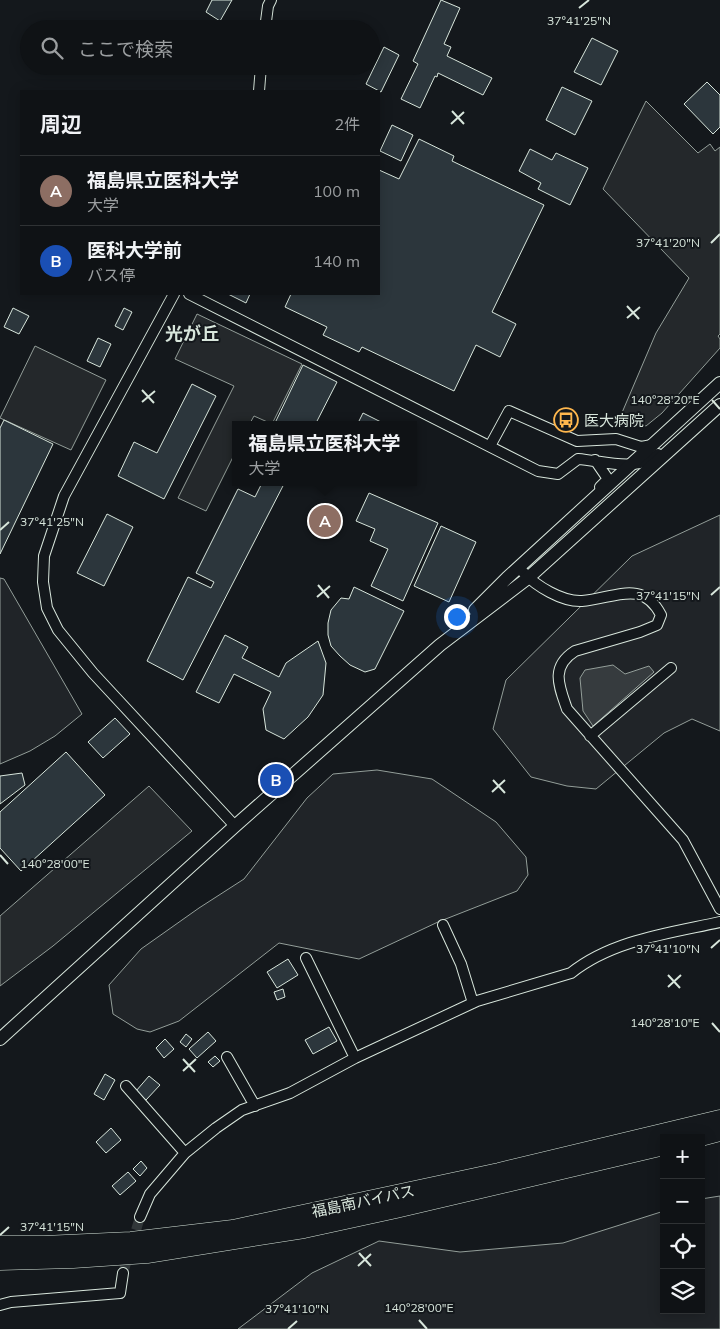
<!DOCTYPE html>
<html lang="ja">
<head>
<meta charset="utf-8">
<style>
	:root { --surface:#0f1215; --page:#181b1e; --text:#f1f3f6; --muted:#9b9ea0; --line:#2f3234; --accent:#ffb74d }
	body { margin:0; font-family:Mulish,"Noto Sans JP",sans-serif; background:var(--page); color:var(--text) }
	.controls { position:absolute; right:15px; bottom:15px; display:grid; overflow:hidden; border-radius:0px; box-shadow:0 2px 12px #0003 }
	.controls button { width:45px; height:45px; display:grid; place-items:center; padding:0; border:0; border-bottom:1px solid var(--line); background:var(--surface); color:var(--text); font:25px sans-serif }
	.you { position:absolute; left:456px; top:616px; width:18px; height:18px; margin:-12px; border:4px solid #fff; border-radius:50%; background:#1a73e8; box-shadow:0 0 0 8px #1a73e833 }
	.badge { display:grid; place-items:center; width:32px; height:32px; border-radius:50%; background:var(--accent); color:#fff; font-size:16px; font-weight:700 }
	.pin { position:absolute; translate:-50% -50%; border:2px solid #fff; box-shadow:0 1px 5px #0006 }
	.popup { position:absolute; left:232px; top:421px; width:185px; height:65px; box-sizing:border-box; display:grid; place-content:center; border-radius:0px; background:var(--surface); filter:drop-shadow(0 1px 4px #0005); font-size:16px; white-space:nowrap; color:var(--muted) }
	.popup b { font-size:19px; color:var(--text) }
	.popup::after { content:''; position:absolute; left:50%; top:100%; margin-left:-10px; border:10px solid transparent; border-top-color:var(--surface) }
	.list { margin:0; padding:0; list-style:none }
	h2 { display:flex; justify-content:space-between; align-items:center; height:65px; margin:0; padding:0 20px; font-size:21px }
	h2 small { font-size:16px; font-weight:400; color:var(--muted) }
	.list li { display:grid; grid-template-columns:32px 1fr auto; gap:15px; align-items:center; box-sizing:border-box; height:70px; padding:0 20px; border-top:1px solid var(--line) }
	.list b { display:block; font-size:19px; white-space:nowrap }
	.list p { margin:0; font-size:16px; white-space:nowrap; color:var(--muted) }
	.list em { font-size:16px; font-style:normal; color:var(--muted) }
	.icon { flex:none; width:28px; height:28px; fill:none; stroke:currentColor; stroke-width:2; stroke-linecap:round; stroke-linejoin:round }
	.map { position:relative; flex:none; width:720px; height:1329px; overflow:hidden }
	.search { position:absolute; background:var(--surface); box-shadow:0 2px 12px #0003; left:20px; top:20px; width:360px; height:55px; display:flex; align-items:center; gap:12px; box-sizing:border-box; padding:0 18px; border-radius:28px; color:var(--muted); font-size:19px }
	.panel { position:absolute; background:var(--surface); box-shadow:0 2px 12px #0003; left:20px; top:90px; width:360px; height:205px; border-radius:0px }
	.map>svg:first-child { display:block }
	.green { fill:#202428; stroke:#939e99 }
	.parking { fill:#24282b; stroke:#939e99 }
	.water { fill:#363b3e; stroke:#939e99 }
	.building { fill:#2c363c; stroke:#d8e6dc }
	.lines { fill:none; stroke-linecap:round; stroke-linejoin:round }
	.minor-tunnel { stroke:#313739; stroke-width:10; stroke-dasharray:10 5; stroke-linecap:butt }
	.minor-casing { stroke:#d8e6dc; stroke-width:12 }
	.tertiary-casing { stroke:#d8e6dc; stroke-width:14 }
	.trunk-casing { stroke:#d8e6dc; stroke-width:19 }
	.minor { stroke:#14181c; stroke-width:10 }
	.tertiary { stroke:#14181c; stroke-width:12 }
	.trunk { stroke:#14181c; stroke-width:18 }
	.ticks { fill:none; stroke:#d8e6dc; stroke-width:2 }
	.labels { text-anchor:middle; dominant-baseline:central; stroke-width:4; stroke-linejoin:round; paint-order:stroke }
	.poi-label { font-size:15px; fill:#d8e6dc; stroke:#14181c; text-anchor:start }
	.street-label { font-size:15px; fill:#d8e6dc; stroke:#14181c }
	.quarter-label { font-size:18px; font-weight:bold; fill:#d8e6dc; stroke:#14181c }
	.ticks-label { font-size:12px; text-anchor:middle; fill:#d8e6dc; stroke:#14181c; stroke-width:4; stroke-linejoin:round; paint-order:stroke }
</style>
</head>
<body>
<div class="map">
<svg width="720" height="1329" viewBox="0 0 720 1329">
	<rect width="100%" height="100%" fill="#14181c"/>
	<path class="green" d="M720,515v216l-28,-12 -28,14 -68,56 -29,-3 -36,-9 -38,-48 13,-49 126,-124z
		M0,578l4,1 78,135 -27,22 -25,15 -30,13z
		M377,770l55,9 64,43 30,35 2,18 -11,16 -79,31 -79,37 -80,-16 -100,78 -29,11 -13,-3 -24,-15 -4,-29 32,-36 58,-41 45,-29 63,-81 26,-24z
		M720,1196v133h-482l74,-56 67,-32 81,11 103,-9 101,-32v99h37v-111z"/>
	<path class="parking" d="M646,101l52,52 12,-9 5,7 5,-4v187l-2,2 2,3v9l-58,65 -16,13 -25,-11 35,-82 33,-55 -86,-89z
		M197,314l105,50 -30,60 -18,-8 -5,9h-13v26l-30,60 -28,-13 56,-112 -59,-27z
		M35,346l71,34 -35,70 -71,-32z
		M149,786l43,45 -139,115 -53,40v-70z"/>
	<path class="water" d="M613,665l12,9 24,-8 5,6 -61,54 -10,-15 -3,-33 5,-8z"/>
	<path class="building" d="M212,0h20l-12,21 -14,-9z
		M441,0l19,8 -16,36 7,3 -4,9 45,22 -9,17 -45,-22 -1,4 -2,-1 -15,32 -19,-9 17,-35 -5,-3z
		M592,38l26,13 -17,34 -27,-13z
		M384,47l15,8 -18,37 -15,-8z
		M707,82l13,13v32l-7,7 -29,-30z
		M562,87l30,14 -17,34 -29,-15z
		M392,125l21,10 -12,26 -21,-10z
		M419,139l35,17 -2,5 92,44 -52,107 24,12 -16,33 -24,-12 -22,46 -92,-44 -3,5 -36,-17 4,-8 -42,-20 6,-13h88v-124l20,9z
		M530,149l22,11 4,-7 32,15 -18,37 -32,-16 3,-6 -22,-12z
		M228,294h22l-4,9z
		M13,308l16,8 -10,18 -15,-7z
		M124,308l8,4 -9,18 -8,-4z
		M98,338l13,6 -11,23 -13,-6z
		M303,365l34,17 -22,43h-41z
		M192,384l24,12 -52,103 -46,-23 16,-34 23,11z
		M363,413l24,12h-34l2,-3 3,1z
		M4,420l49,24 -53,110v-126z
		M255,482h30l-102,198 -36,-19 41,-84 23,11 3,-6 -18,-9 42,-84 17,8 6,-12z
		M369,493l69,30 -35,78 -32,-15 17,-37 -18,-8 5,-12 -19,-8z
		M107,514l26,13 -29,59 -27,-13z
		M441,526l35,16 -27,60 -35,-16z
		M354,587l50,24 -29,58 -10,3 -15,-7 -10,-9 -9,-10 -3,-11v-12l3,-13 10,-12 8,1z
		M225,635l23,12 -6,11 37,19 7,-14 32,-22 8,22 -3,32 -15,22 -24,22 -18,-9 -3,-21 8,-17 -37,-18 -15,29 -23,-11z
		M115,718l15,16 -27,24 -15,-16z
		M66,752l39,43 -84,76 -21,-23v-36z
		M22,773l3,12 -25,19v-28z
		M288,959l10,16 -21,13 -10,-16z
		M283,989l2,8 -8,3 -3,-8z
		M329,1027l8,14 -24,13 -8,-14z
		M208,1032l8,9 -19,17 -8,-9z
		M186,1034l6,5 -6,8 -6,-5z
		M165,1039l9,10 -10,9 -8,-10z
		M215,1056l5,5 -7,6 -5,-5z
		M105,1074l10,6 -11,20 -10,-6z
		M149,1076l11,9 -14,15 -10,-9z
		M111,1128l10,12 -15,13 -10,-11z
		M141,1161l6,7 -7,8 -7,-7z
		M128,1172l8,9 -16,14 -8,-9z"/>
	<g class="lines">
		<path class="minor-tunnel" d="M123,1273l17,-56"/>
		<g class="minor-casing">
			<path id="minor" d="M265,29l3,-23 3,-6
				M259,91l2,-25
				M174,294l-110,202 -20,60 -1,26 4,26 11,22 35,43 142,153
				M189,294l349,177 20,3 20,-15c26,2 59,14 80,-5
				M490,446l19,-35 68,30 39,-2 25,8 11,-2
				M595,460l13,19 -8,8
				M523,572c13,14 39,30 59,29 31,-2 60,-23 79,14l-4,10 -17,7 -65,19c-25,16 -16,35 -8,58l116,131 37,69
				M590,736l81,-68
				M443,925l18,39 12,39
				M306,958l49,100
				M227,1057l28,49
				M126,1086l59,67
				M140,1217l10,-23 35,-41 31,-25 26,-18 48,-17 65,-35 122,-57 94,-28c41,-33 99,-40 149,-51
				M0,1305l11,-3 109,-9 3,-20"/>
		</g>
		<g class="tertiary-casing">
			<path id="tertiary" d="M475,610l32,-32 213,-195
				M0,1039l235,-213 205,-181 88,-67 192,-173"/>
		</g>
		<g class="trunk-casing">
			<path id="trunk" d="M697,1138l23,-6
				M0,1245h44l87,-4 102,-12 266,-57 221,-53
				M0,1261l73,-2 74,-5 157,-25 92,-20 268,-63"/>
		</g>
		<use href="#minor" class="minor"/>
		<use href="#tertiary" class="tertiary"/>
		<use href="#trunk" class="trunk"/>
	</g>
	<path class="ticks" d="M579,8l10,-8M452,111l12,13M451,124l13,-12M711,243l9,-9M627,306l12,13M627,318l13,-11M142,390l12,13M712,400l8,9M142,402l13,-11M0,530l9,-8M318,585l11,13M711,595l9,-8M317,597l13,-11M493,780l12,13M492,792l13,-12M0,855l8,9M711,948l9,-8M668,975l12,13M668,987l13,-12M712,1023l8,9M183,1059l12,13M183,1071l13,-12M0,1235l9,-8M359,1253l12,13M358,1266l13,-12M419,1320l8,9M288,1329l9,-8"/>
	<defs>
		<g id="bus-ring" transform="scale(1.25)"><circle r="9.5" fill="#14181c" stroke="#ffb74d" stroke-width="1.5"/><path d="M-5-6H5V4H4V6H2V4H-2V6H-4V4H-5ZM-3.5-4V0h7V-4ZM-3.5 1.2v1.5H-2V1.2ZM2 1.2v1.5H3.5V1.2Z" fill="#ffb74d"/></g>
	</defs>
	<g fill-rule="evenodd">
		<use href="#bus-ring" x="566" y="420"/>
	</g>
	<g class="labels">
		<g class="poi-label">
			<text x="584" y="420">医大病院</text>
		</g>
		<g class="street-label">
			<text transform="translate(363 1201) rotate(-12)">福島南バイパス</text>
		</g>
		<g class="quarter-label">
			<text x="192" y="333">光が丘</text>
		</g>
	</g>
	<g class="ticks-label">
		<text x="579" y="25">37°41'25"N</text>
		<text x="668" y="247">37°41'20"N</text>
		<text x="665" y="404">140°28'20"E</text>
		<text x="52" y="526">37°41'25"N</text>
		<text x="668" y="600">37°41'15"N</text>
		<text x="55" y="868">140°28'00"E</text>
		<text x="668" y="953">37°41'10"N</text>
		<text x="665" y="1027">140°28'10"E</text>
		<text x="52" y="1231">37°41'15"N</text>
		<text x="419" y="1312">140°28'00"E</text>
		<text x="297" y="1313">37°41'10"N</text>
	</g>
</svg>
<div class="controls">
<button>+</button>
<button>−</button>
<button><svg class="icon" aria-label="locate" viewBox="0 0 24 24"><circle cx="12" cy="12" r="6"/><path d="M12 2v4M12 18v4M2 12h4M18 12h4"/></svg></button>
<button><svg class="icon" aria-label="layers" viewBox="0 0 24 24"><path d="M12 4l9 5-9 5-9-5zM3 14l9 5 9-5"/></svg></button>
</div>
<div class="you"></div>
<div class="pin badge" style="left:325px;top:521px;background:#8d6e63">A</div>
<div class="popup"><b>福島県立医科大学</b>大学</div>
<div class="pin badge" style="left:276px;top:780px;background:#1a4fb4">B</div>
<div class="search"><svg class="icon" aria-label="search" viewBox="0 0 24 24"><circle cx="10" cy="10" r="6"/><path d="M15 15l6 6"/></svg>ここで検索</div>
<section class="panel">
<h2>周辺<small>2件</small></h2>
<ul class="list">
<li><span class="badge" style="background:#8d6e63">A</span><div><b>福島県立医科大学</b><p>大学</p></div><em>100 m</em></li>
<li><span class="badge" style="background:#1a4fb4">B</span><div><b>医科大学前</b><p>バス停</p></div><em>140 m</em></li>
</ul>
</section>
</div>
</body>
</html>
